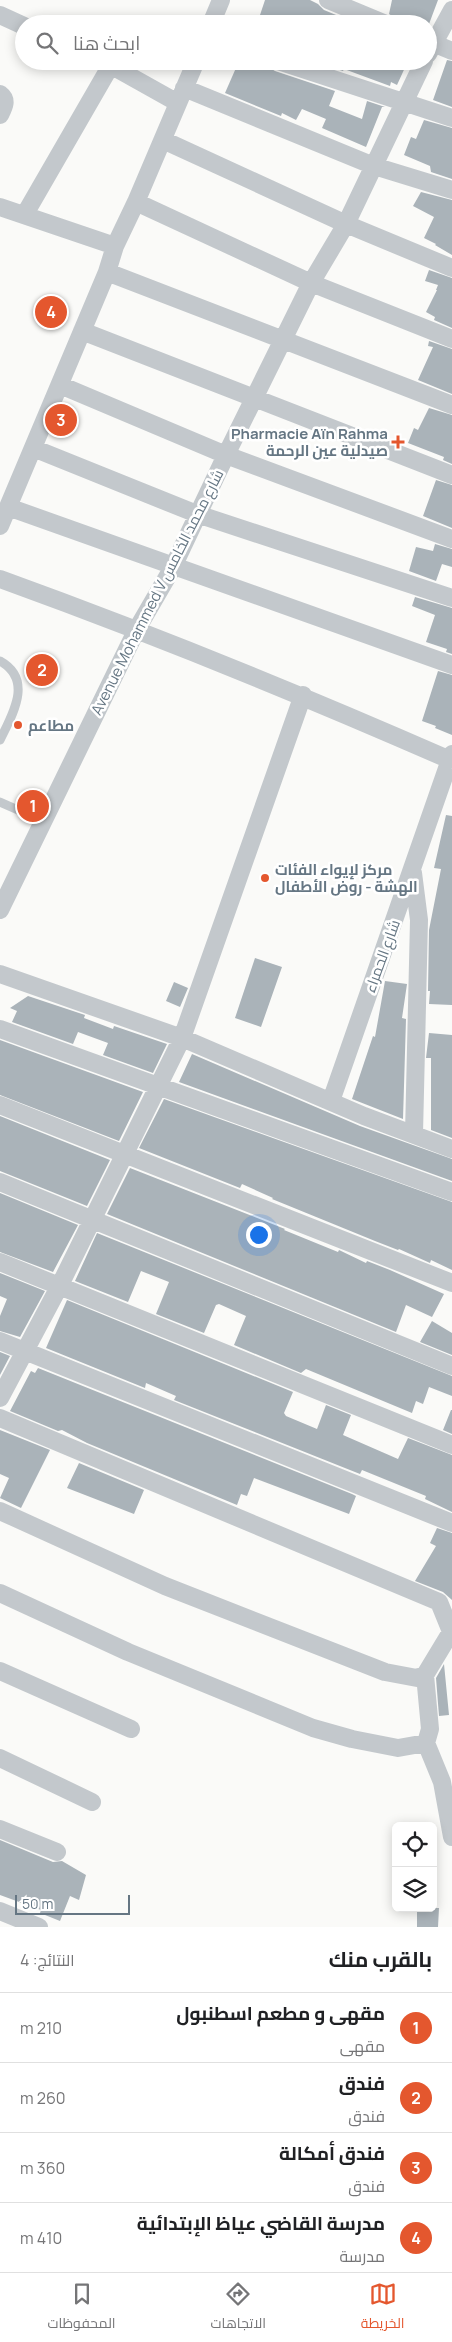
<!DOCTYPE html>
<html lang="ar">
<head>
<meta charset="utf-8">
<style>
	:root { --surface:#fff; --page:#f6f6f6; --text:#202124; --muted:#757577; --line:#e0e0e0; --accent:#e4572e }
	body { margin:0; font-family:Manrope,Cairo,sans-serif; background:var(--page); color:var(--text); direction:rtl }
	.controls { position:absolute; right:15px; bottom:15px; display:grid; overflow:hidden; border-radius:8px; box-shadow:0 2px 12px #0003 }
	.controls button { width:45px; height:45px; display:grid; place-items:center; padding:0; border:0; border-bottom:1px solid var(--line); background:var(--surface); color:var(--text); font:25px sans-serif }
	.scale { position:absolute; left:15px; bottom:12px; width:115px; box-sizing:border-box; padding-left:5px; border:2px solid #657683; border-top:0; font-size:14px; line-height:18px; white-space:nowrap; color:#657683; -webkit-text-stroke:4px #fff; paint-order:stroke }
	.you { position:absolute; left:258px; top:1234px; width:18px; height:18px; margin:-12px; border:4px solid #fff; border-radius:50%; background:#1a73e8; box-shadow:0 0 0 8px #1a73e833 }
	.badge { display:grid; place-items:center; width:32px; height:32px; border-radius:50%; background:var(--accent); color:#fff; font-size:16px; font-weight:700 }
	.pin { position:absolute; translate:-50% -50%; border:2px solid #fff; box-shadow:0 1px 5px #0006 }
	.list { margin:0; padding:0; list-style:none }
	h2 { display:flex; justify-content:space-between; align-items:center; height:65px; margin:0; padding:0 20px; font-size:21px }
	h2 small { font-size:16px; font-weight:400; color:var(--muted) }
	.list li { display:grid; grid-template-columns:32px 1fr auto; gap:15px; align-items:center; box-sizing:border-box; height:70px; padding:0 20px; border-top:1px solid var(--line) }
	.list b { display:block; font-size:19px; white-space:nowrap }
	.list p { margin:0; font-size:16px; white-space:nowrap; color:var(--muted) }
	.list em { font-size:16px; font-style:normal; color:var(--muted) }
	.icon { flex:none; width:28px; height:28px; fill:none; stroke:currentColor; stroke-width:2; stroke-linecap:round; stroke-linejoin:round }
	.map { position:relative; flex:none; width:452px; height:1927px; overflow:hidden; direction:ltr }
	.search { position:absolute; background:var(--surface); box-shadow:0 2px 12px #0003; left:15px; right:15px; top:15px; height:55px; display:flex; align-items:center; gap:12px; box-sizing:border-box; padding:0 18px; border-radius:28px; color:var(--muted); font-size:19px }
	.sheet { height:345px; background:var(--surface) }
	nav { display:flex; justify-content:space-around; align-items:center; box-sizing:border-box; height:70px; border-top:1px solid var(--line); background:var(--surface); font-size:14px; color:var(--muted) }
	nav a { display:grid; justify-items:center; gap:2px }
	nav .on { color:var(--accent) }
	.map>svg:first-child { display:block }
	.building { fill:#aab3b9 }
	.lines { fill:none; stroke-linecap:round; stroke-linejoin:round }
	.lane { stroke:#c3c8cc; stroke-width:9 }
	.street { stroke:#c3c8cc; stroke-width:18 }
	.poi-dot { fill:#e4572e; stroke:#fff; stroke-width:2 }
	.labels { text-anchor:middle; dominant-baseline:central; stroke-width:5; stroke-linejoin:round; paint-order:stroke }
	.poi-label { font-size:15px; font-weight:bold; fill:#657683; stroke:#fff; text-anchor:start }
	.street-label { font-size:15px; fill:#657683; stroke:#fff }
</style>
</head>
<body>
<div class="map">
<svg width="452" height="1927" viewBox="0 0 452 1927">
	<rect width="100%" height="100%" fill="#fafaf8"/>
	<path class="building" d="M265,0h45l8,4 6,6 34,14h-98l2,-5 -3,-1z
		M392,0h46l-9,24h-33l-1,-6 -6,-4z
		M447,60l5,1v46l-19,-7z
		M239,61h29l2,7 5,3 60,20 -6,15 33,13 5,-18 18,6h-3l-16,40 -44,-19 4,-9 -24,-10 -6,11 -14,-7 -1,3 -56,-23z
		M328,61h80l-11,24 -6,-3 -1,4 -46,-17 -1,2 -13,-4 1,-3z
		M424,120l28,8v51l-21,-7 -1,-6 -26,-11 7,-18 5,2z
		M421,192l31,8v55l-17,-10 1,-1 -12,-6 10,-21 -21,-11z
		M429,270l23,8v50l-18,-8 1,-3 -9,-5 11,-22h-1l2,-5 -13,-4z
		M429,341l23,8v45l-34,-14 15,-33 -5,-1z
		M429,408l23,7v49l-9,-4 1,-3 -36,-14 6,-15 4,2z
		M436,480l16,5v43l-29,-12z
		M435,544l17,5v18l-10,-3 -6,17 -27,-10 7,-24 17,4z
		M415,597l37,11v46l-6,-2 1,-3 -21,-7 9,-27 -23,-9z
		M438,671l14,4v60l-17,-7 1,-2 -14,-5z
		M446,815l6,1v189l-23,-1 1,-13h-2l1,-61 12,-61 -7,-1z
		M255,958l27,9 -21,60 -26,-9z
		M385,981l22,3 -5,34 4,1 -3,100 -51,-20 21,-63 2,1z
		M174,982l14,6 -8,19 -14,-6z
		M28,996l57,19 -1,3 29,11 1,-3 53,18 -14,29 -50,-18 5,-12 -30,-11 -5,12 -61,-22 5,-11 -7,-3z
		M429,1033l23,2v103l-21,-8v-72h-5z
		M0,1040l143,52 -24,49 -119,-46z
		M192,1054l168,72 92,33v22l-273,-99z
		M164,1099l288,103v68l-21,-10 -1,3 -31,-14 -1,1 -23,-9 -103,-42 1,-1 -31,-14 -2,4 -101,-40z
		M0,1116l110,44 -23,46 -87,-35z
		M130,1168l155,61 -1,1 54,22 1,-2 27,13 1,-2 23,9 54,24 -12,23 -26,-12 -10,27 -289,-118z
		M0,1193l78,32 -25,47 -53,-20z
		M97,1233l355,143v20l-23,-9 -6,17 -7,-3 -4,12 -106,-44 -5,4 -67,-28 12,-29 -27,-12 -3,1 -12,28 -48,-19 13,-32 -28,-11 -13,31 -53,-21z
		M0,1273l45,18 -25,46 -20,-6v-15l7,-17 -7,-3z
		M67,1300l226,92 -9,21 2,3 31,13 9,-24 25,10 -8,20 55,24 10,-21 44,17v57l-27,-13 1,-3 -64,-26 -2,4 -186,-74 2,-4 -30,-13 -1,5 -99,-40z
		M432,1321l20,12v22l-32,-13z
		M0,1352l10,4 -10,19z
		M38,1368l314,126 4,2 -7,18 -95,-36 -7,18 -6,-2 -4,11 -150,-62 -25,-13 -4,1 -48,-20 21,-40 4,2z
		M451,1410h1v24l-9,-4z
		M0,1430l50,20 -29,58 -21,-10 9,-20 -9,-4z
		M79,1463l65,27 -10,24 -67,-26z
		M437,1528l15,5v67l-9,-8 -28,-11 21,-35 -6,-3z
		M444,1664l5,51 -10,1 -3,-38z
		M0,1840l53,22 9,-1 24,14 -7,25 -9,-4 -10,25 -20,-8 1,-3 -41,-15z
		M417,1908h22l-1,19h-21z"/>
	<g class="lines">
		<path class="lane" d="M0,661c34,19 12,54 0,79
			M0,802l43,19"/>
		<path class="street" d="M328,0l58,24
			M0,15l24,11
			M211,24l10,-24
			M428,41l24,10
			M428,54l24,-44
			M103,61l75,42
			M278,61l174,57
			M184,88l190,78 78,24
			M0,94c8,6 4,13 0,21
			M163,140l183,84 106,44
			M136,202l175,81 141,56
			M0,207l115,39
			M25,214l86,-149
			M107,272l345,133
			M82,331l370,144
			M60,385l166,70 226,84
			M33,448l164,66 255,84
			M8,507l444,158
			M0,526l107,-254 8,-26 21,-44 60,-141
			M0,579c152,55 302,116 450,181
			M413,873l6,47 -5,214
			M0,910l137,-281 36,-62 53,-112 85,-172 35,-59 78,-163
			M0,974l182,64 182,78 88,33
			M0,1029l452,163
			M331,1101l121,-347
			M0,1105l452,178
			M0,1182l452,184
			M0,1262l452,183
			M0,1341l452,182
			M0,1398l60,-113 122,-247 121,-343
			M0,1418l439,184 13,32
			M0,1511l165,75 220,86 32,6 8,-3 26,-43
			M0,1593l128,59 185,76 39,11 46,9 28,-5 4,-14 -5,-54
			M0,1671l131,58
			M426,1743l16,39 10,55
			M0,1758l92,44
			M0,1829l57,23
			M0,1911l39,16"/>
	</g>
	<g class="poi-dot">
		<path d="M395.5 434.5h5v5h5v5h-5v5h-5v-5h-5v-5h5z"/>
		<circle cx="18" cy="725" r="5"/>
		<circle cx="265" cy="878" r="5"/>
	</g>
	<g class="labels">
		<g class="poi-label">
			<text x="388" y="433" text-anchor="end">Pharmacie Aïn Rahma<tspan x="388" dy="17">صيدلية عين الرحمة</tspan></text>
			<text x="28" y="725">مطاعم</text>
			<text x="275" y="869">مركز لإيواء الفئات<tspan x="275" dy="17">الهشة - روض الأطفال</tspan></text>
		</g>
		<g class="street-label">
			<text transform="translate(157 592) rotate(-63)">Avenue Mohammed V شارع محمد الخامس</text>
			<text transform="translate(382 956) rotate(-70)">شارع الحمراء</text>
		</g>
	</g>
</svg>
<div class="controls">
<button><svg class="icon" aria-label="locate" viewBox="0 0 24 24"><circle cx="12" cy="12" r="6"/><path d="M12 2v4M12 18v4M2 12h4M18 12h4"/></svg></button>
<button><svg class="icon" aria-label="layers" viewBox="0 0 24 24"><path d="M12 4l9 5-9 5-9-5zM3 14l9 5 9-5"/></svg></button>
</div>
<div class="scale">50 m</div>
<div class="you"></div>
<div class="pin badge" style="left:33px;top:806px">1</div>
<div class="pin badge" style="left:42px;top:670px">2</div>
<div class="pin badge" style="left:61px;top:420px">3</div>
<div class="pin badge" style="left:51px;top:312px">4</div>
<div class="search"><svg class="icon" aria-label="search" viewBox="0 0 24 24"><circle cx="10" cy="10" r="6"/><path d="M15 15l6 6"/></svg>ابحث هنا</div>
</div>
<section class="sheet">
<h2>بالقرب منك<small>النتائج: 4</small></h2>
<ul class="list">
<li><span class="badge">1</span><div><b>مقهى و مطعم اسطنبول</b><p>مقهى</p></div><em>210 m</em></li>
<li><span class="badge">2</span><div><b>فندق</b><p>فندق</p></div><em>260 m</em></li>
<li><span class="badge">3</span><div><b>فندق أمكالة</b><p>فندق</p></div><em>360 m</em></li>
<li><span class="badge">4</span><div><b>مدرسة القاضي عياظ الإبتدائية</b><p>مدرسة</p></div><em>410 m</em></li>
</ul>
</section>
<nav>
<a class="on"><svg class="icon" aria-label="map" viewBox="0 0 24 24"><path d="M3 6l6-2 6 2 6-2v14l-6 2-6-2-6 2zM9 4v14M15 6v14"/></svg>الخريطة</a>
<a><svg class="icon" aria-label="directions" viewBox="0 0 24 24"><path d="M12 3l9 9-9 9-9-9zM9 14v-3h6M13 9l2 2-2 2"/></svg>الاتجاهات</a>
<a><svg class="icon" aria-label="saved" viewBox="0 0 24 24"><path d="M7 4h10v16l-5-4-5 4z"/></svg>المحفوظات</a>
</nav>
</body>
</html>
